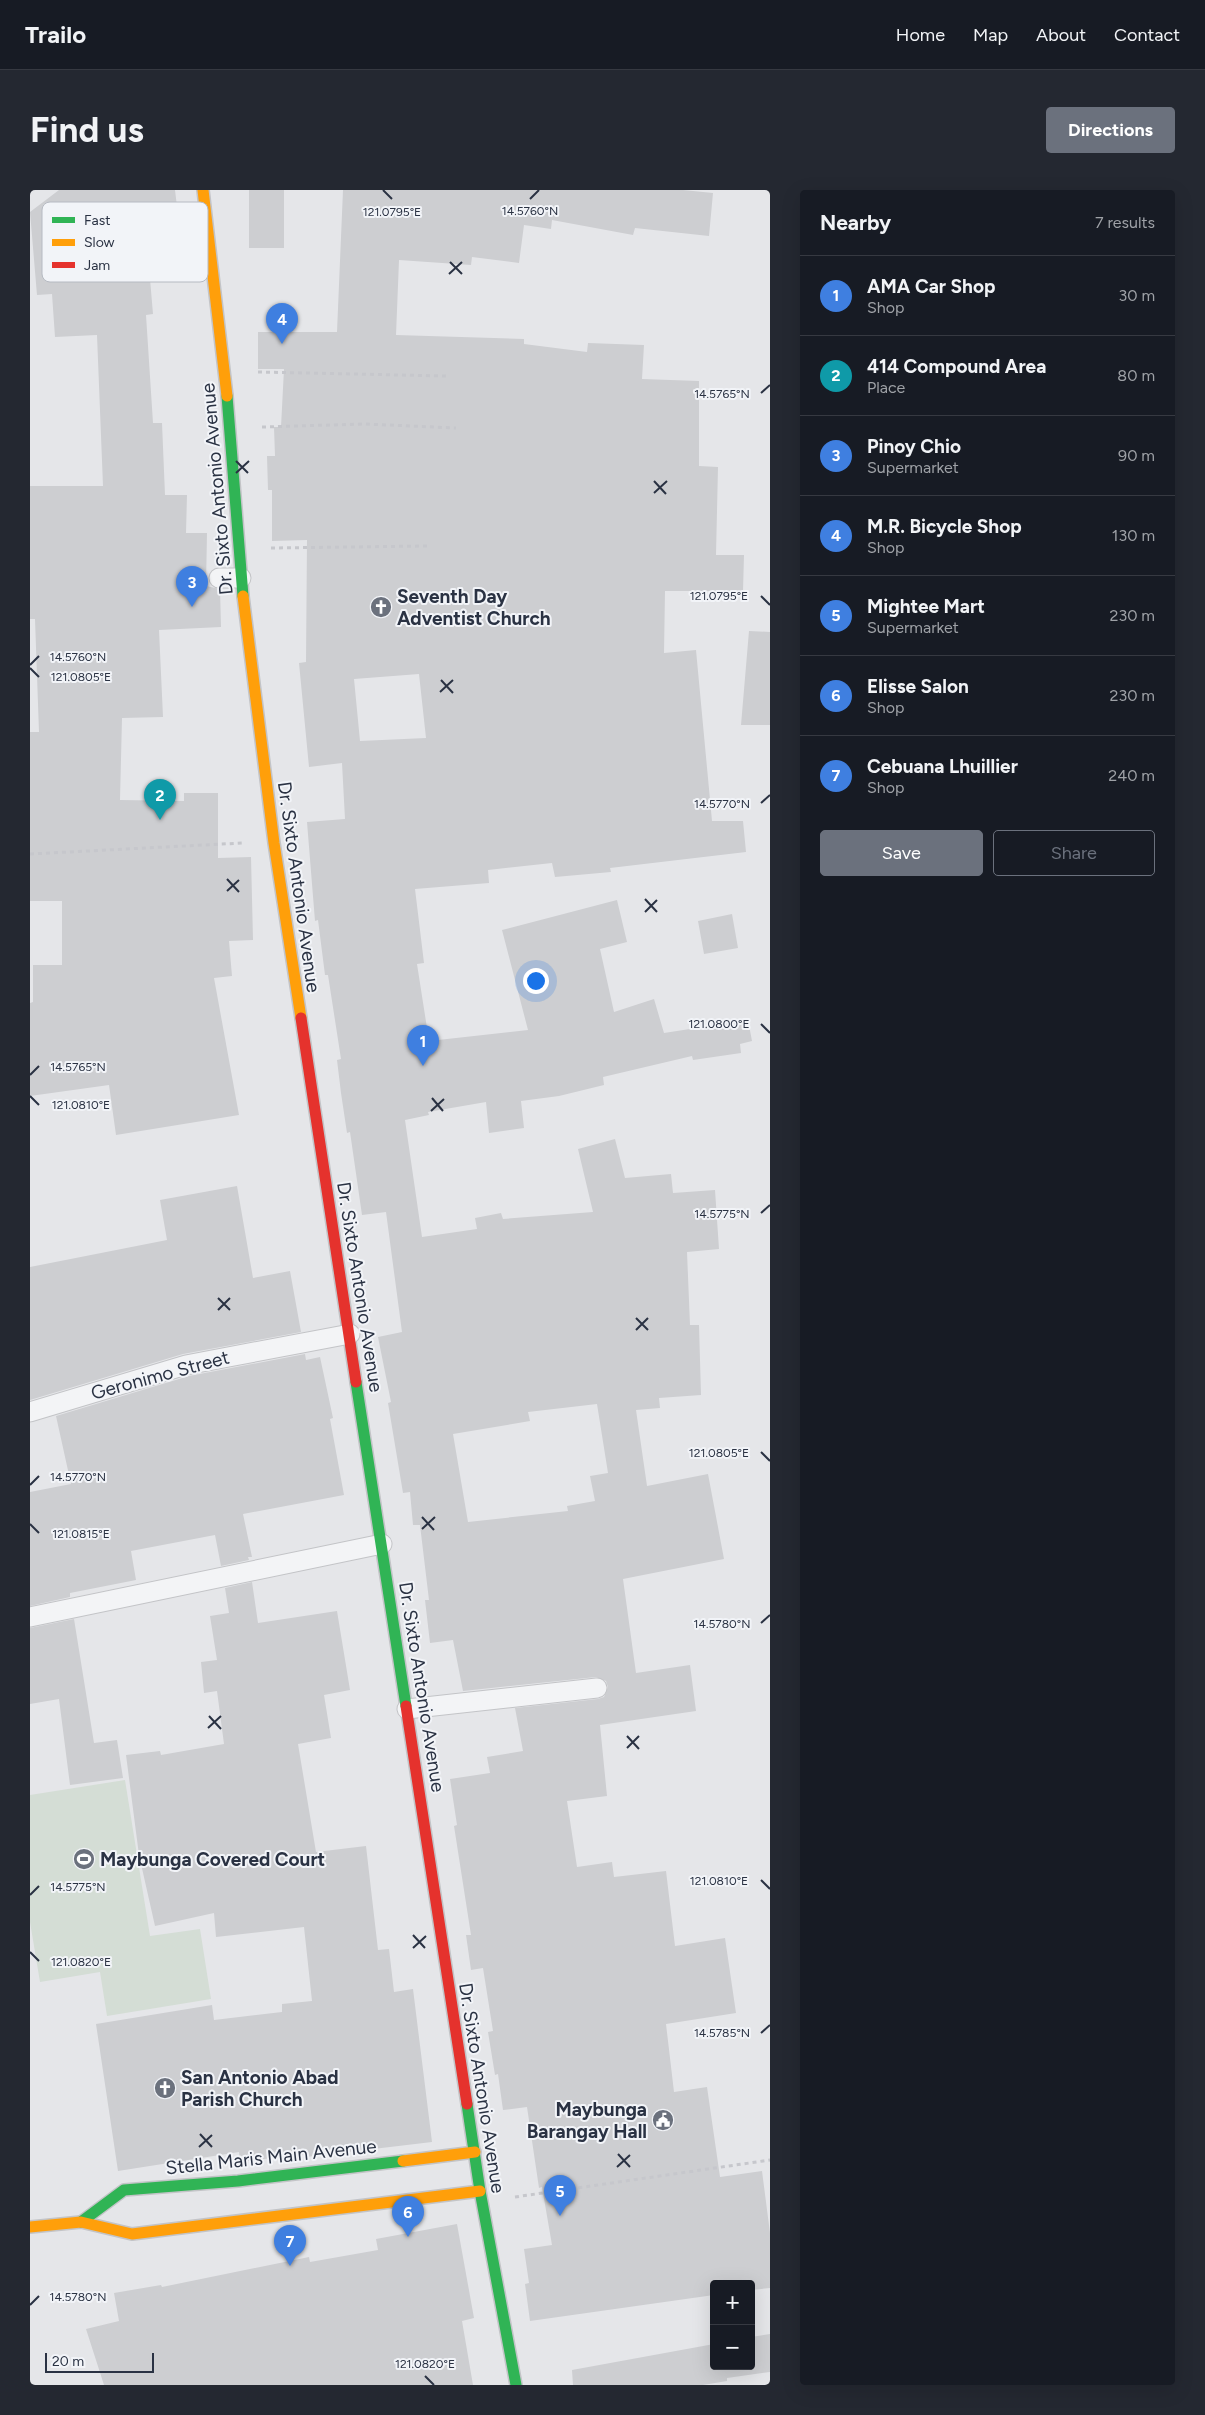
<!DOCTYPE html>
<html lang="en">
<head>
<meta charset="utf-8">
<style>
	:root { --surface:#171b24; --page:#242831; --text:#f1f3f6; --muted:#9ea1a6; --line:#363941; --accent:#6b717d }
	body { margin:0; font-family:Figtree,sans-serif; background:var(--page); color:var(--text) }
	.controls { position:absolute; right:15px; bottom:15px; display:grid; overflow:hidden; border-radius:5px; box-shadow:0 5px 20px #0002 }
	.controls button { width:45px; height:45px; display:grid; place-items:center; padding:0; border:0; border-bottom:1px solid var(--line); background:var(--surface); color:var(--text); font:25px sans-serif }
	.scale { position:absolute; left:15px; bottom:12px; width:109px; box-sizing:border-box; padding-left:5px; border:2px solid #2a3243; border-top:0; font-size:14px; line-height:18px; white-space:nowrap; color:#2a3243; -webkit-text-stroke:4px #f2f4f8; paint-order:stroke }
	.you { position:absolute; left:505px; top:790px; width:18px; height:18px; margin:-12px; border:4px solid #fff; border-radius:50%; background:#1a73e8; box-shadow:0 0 0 8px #1a73e833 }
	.badge { display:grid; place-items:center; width:32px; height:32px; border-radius:50%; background:var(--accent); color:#fff; font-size:16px; font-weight:700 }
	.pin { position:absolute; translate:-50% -41px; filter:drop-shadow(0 1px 2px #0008) }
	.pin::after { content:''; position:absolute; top:26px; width:18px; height:15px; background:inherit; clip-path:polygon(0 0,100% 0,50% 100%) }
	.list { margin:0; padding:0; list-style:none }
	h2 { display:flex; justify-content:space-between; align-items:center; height:65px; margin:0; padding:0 20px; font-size:21px }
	h2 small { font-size:16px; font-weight:400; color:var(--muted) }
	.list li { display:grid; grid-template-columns:32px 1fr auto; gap:15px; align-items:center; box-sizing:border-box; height:80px; padding:0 20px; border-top:1px solid var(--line) }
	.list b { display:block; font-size:19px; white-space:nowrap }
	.list p { margin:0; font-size:16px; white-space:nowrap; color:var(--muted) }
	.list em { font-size:16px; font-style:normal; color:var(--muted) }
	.actions { display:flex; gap:10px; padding:15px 20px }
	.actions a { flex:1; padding:11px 0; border:1px solid var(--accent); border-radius:5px; text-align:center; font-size:18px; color:var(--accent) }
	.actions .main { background:var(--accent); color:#fff }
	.map { position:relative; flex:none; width:740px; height:2195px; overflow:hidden; border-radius:5px }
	header { display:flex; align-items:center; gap:30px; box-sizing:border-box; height:70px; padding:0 25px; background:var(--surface); border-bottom:1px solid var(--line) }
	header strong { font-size:24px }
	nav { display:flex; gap:28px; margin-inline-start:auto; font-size:18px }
	.intro { display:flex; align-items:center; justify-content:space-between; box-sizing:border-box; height:120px; padding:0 30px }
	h1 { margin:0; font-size:35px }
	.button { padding:12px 22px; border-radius:5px; background:var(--accent); color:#fff; font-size:18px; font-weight:700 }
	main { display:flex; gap:30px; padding:0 30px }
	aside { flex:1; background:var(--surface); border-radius:5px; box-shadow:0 5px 20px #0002 }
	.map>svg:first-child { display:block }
	.park { fill:#d4ddd5 }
	.building { fill:#cdced1; fill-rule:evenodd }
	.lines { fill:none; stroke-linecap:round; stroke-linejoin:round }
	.lane-casing { stroke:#c3c4c7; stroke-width:21 }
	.fast-casing { stroke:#c3c4c7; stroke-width:14 }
	.slow-casing { stroke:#c3c4c7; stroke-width:14 }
	.jam-casing { stroke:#c3c4c7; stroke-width:14 }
	.path { stroke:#c6c7cc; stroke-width:3; stroke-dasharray:4 4; stroke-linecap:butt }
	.lane { stroke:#f3f4f6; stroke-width:19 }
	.fast { stroke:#30b455; stroke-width:11 }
	.slow { stroke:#ff9f0a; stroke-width:11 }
	.jam { stroke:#e5322d; stroke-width:11 }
	.ticks { fill:none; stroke:#2a3243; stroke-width:2 }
	.labels { text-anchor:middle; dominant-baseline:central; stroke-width:4; stroke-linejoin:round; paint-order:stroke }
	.street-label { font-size:19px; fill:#2a3243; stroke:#f2f4f8 }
	.poi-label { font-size:19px; font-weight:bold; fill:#2a3243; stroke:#f2f4f8; text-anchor:start }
	.key { fill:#f2f4f8; stroke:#b6bac2; stroke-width:1 }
	.key-label { font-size:14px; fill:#2a3243 }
	.ticks-label { font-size:12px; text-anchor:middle; fill:#2a3243; stroke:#f2f4f8; stroke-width:4; stroke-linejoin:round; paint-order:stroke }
</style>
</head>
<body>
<header>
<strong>Trailo</strong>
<nav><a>Home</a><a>Map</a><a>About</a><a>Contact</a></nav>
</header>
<div class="intro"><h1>Find us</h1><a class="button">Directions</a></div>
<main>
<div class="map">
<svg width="740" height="2195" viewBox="0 0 740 2195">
	<rect width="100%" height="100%" fill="#e5e6e9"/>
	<path class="park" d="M95,1590l25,156 50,-7 11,70 -104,17 -7,-44 -60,10 -10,-60v-127z"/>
	<path class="building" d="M29,0h116l7,58 3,-1 2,29 -37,3 3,35 -7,1 7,108h9l3,72h22l-1,38h21l-1,53 14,3 1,38 -62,3 4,87 -41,1 -2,82 64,1v-8h34v65l33,-1 2,83 -24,1 3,35 -18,2 25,137 -123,20 -7,-50 -79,11v-93l3,-1v-37h29v-64h-32v-169h9l-4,-113h-5v-133h73l-6,-151 -42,2 -3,-43 -15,1 -7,-83z
		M219,0h35v58h-35z
		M313,0h340l30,3 -4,43 -74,-8 -2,7 -81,-15 -1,9 -27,-4 -5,38 -47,-6 -1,8 -72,-5 -3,75 128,4v5l63,8 1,-9 56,2 -2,34 57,2v85l19,1 -2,88h28l-1,36h-78l-1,62 32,-3 16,171h31l3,31 -136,16 1,4 -56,5 -3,-14 -64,7 1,13 -74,6 9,74 -7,1 12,77 99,-11 -26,-100 115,-30 10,42 -27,7 14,63 40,-13 10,34 84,-13 4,21 -12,3 1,9 -48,7 -1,-4 -89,21 1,8 -45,11 -38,5 3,27 -35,5 -3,-31 -58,10 1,3 -24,5 17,117 55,-8 -2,-11 26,-5 2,6 90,-7 -15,-63 37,-10 10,39 46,-4 2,19 42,-3 4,59 -32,3 3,73h9l2,70 -42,3 1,10 -24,2 11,76 61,-12 16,85 -101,20 13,94 54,-8 6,46 -96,14 7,71 -40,5 10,66 35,-5 2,15 52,-6 9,75 50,-8 11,75 -70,11 8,68 33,-5 13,90 42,-6 8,62v55l-19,2v-6h-37v11l-184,26 -5,-37 4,-1 -5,-34 28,-4 -10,-58 -3,1 -12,-81 -24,3 -5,-36 -3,1 -7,-43 5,-1 -10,-63 -12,2 -5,-35h5l-17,-109 3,-1 -7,-46 40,-6 -3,-16 36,-6 -8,-43 83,-9 6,-2 4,-10 -2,-6 -10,-4 -133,14 -10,-51 -23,3 -5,-43h4l-9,-75h-7l-3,-33 -7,1 -15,-90 3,-1 -13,-65 24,-5 -16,-120 -24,3 -12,-83 -3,1 -6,-40 -4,-33 4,-1 -13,-84h-3l-7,-55 -3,1 -8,-99 38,-3 -3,-56 -33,4 -10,-104 7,-1 1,-122 -35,1v-51h-4l-1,-34h8l-1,-29h7l3,-58h-26v-37h79zM389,484l7,64 -66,3 -6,-62zM567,1214l11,69 -18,3 5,25 -28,5 1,5 -100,11 -15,-88 77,-13 -2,-9z
		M719,441l21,1v93h-29z
		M702,724l6,34 -34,6 -6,-33z
		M207,996l16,92 37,-7 11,61 -118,22 -153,46v-133l137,-27 -7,-40z
		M275,1164l1,6 14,-3 13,61 -3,1 14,76 -101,19 9,43h-4l1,3 -28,6 -6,-31 -84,16 5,29 -66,13v4l-40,9v-114l41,-8 -15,-68 133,-40z
		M222,1392l6,41 79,-12 13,79 -26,5 7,43 -33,6 18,108 50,-6 12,104 11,-1 5,43 19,-3 19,153 -126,15v-3l-66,8 -1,-10 -121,19 -22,-147 116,-19 2,15 68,-8v-8l30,-3 -8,-74 -88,10 -2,-24 -59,13 -16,-71 -13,-100 34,-4 1,4 63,-11 -7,-53 -13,2 -3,-31 16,-2 -7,-44 19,-3 -4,-25z
		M44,1429l20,124 23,-3 6,38 -53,7 -11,-86 -29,5v-76z
		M427,2034l17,94 -12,3 11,64h-369l-18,-56 33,-8 -5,-28 47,-8 1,2 147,-30 1,5 68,-12 -2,-11z
		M740,2144v38l-43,6v3l-24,4h-130l-1,-15 142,-26v22h37v-29z"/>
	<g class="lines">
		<g class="lane-casing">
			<path id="lane" d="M189,388h22
				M0,1222l156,-47 164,-31
				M0,1427l352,-73
				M377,1519l190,-21"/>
		</g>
		<g class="fast-casing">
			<path id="fast" d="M197,206l16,200
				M326,1192l50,324
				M437,1914l13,87 36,194
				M51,2032l43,-32 114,-9 165,-20"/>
		</g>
		<g class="slow-casing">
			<path id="slow" d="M173,0l24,206
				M213,406l31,247 27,175
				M373,1971l72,-9
				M0,2037l51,-5 51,12 348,-43"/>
		</g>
		<g class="jam-casing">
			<path id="jam" d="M271,828l55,364
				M376,1516l61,398"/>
		</g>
		<path class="path" d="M228,182l189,4
			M232,237l103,-3 91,4
			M241,358l157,-2
			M0,664l212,-11
			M485,2007l255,-37"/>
		<use href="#lane" class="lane"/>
		<use href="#fast" class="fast"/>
		<use href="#slow" class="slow"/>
		<use href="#jam" class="jam"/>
	</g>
	<path class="ticks" d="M353,0l9,9M500,9l9,-9M420,72l12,12M419,84l13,-12M731,203l9,-8M206,271l12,12M206,283l13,-12M624,291l12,13M624,303l13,-12M731,406l9,9M0,475l9,-9M0,478l9,9M411,490l12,13M410,502l13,-12M731,613l9,-8M197,689l12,13M197,701l12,-11M615,709l12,13M615,722l12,-12M731,834l9,9M0,885l9,-9M0,906l9,9M402,908l11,13M401,921l13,-12M731,1023l9,-8M188,1108l12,12M188,1120l12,-12M606,1128l12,12M606,1140l12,-12M731,1262l9,9M0,1295l9,-9M392,1327l12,13M0,1334l9,9M392,1339l13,-12M731,1433l9,-8M179,1526l12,13M178,1538l13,-12M597,1546l12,13M597,1558l12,-12M731,1690l9,9M0,1705l9,-9M383,1745l12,13M383,1758l13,-12M0,1762l9,9M731,1843l9,-8M170,1944l12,13M169,1957l13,-12M588,1964l12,13M587,1977l13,-12M0,2115l9,-9M395,2186l9,9"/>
	<defs>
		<g id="church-disc" transform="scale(1.125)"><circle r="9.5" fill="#6b717d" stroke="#f2f4f8"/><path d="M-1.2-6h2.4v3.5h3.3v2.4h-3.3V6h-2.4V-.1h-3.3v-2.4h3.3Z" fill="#fff"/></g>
		<g id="stadium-disc" transform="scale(1.125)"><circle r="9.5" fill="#6b717d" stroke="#f2f4f8"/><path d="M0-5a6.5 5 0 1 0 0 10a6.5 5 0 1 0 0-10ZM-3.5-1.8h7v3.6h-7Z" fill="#fff"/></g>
		<g id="civic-disc" transform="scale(1.125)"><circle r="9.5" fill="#6b717d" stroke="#f2f4f8"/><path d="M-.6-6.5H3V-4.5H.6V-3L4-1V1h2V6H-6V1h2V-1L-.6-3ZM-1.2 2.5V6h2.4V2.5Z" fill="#fff"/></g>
	</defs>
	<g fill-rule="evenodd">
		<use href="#church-disc" x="351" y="417"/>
		<use href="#stadium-disc" x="54" y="1669"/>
		<use href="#church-disc" x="135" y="1898"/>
		<use href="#civic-disc" x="633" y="1930"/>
	</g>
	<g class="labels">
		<g class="street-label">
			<text transform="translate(187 299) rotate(-95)">Dr. Sixto Antonio Avenue</text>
			<text transform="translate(269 697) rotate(82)">Dr. Sixto Antonio Avenue</text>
			<text transform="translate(330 1097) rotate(81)">Dr. Sixto Antonio Avenue</text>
			<text transform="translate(130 1185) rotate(-15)">Geronimo Street</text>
			<text transform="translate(392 1497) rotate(81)">Dr. Sixto Antonio Avenue</text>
			<text transform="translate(452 1898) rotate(81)">Dr. Sixto Antonio Avenue</text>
			<text transform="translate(241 1967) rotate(-6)">Stella Maris Main Avenue</text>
		</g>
		<g class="poi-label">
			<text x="367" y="406">Seventh Day<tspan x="367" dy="22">Adventist Church</tspan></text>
			<text x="70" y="1669">Maybunga Covered Court</text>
			<text x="151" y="1887">San Antonio Abad<tspan x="151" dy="22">Parish Church</tspan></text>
			<text x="617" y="1919" text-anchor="end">Maybunga<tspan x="617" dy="22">Barangay Hall</tspan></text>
		</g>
	</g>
	<rect x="12" y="12" width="166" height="80" rx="8" class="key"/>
	<rect x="22" y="27" width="23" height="6" fill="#30b455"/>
	<rect x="22" y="49" width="23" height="7" fill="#ff9f0a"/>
	<rect x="22" y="72" width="23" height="6" fill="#e5322d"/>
	<g class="key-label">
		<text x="54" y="35">Fast</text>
		<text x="54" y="57">Slow</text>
		<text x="54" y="80">Jam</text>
	</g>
	<g class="ticks-label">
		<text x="500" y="25">14.5760°N</text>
		<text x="362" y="26">121.0795°E</text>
		<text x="692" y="208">14.5765°N</text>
		<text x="689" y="410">121.0795°E</text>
		<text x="48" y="471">14.5760°N</text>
		<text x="51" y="491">121.0805°E</text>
		<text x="692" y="618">14.5770°N</text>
		<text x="689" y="838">121.0800°E</text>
		<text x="48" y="881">14.5765°N</text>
		<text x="51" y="919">121.0810°E</text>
		<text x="692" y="1028">14.5775°N</text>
		<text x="689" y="1267">121.0805°E</text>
		<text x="48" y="1291">14.5770°N</text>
		<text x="51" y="1348">121.0815°E</text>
		<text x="692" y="1438">14.5780°N</text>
		<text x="689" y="1695">121.0810°E</text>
		<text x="48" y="1701">14.5775°N</text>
		<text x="51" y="1776">121.0820°E</text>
		<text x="692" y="1847">14.5785°N</text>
		<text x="48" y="2111">14.5780°N</text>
		<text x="395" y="2178">121.0820°E</text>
	</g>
</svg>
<div class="controls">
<button>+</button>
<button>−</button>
</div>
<div class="scale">20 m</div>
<div class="you"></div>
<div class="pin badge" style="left:393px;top:876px;background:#3f7fe0">1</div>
<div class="pin badge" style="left:130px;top:630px;background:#0f9aa8">2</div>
<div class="pin badge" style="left:162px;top:417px;background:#3f7fe0">3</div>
<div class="pin badge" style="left:252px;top:154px;background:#3f7fe0">4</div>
<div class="pin badge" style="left:530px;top:2026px;background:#3f7fe0">5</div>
<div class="pin badge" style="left:378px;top:2047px;background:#3f7fe0">6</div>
<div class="pin badge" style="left:260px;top:2076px;background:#3f7fe0">7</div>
</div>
<aside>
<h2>Nearby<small>7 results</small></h2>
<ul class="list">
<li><span class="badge" style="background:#3f7fe0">1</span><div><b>AMA Car Shop</b><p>Shop</p></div><em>30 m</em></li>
<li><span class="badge" style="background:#0f9aa8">2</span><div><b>414 Compound Area</b><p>Place</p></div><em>80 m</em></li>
<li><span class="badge" style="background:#3f7fe0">3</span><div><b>Pinoy Chio</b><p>Supermarket</p></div><em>90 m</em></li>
<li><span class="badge" style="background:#3f7fe0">4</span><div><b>M.R. Bicycle Shop</b><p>Shop</p></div><em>130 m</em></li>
<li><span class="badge" style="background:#3f7fe0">5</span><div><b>Mightee Mart</b><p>Supermarket</p></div><em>230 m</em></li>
<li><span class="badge" style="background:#3f7fe0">6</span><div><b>Elisse Salon</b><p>Shop</p></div><em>230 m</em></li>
<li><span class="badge" style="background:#3f7fe0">7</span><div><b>Cebuana Lhuillier</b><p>Shop</p></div><em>240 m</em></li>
</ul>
<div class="actions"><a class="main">Save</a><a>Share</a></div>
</aside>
</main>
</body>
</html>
